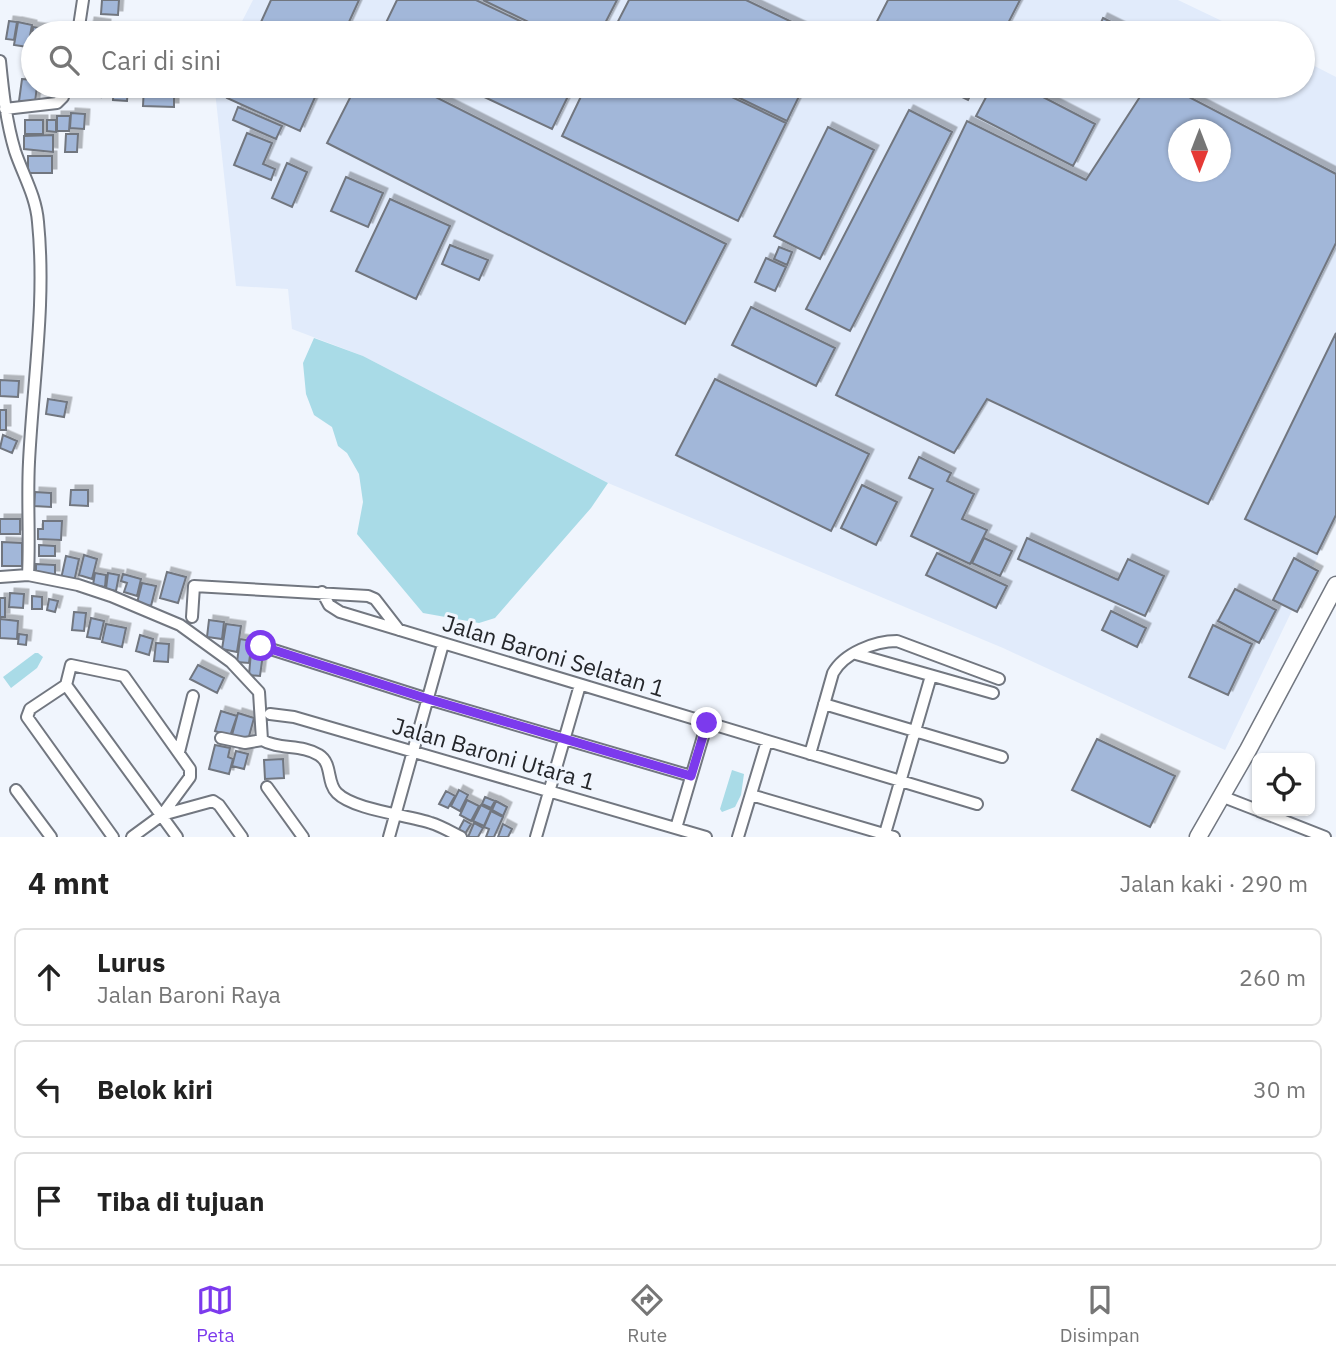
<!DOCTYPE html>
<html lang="id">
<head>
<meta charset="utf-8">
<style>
	:root { --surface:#fff; --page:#f2f2f2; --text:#222; --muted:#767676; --line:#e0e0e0; --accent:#7c3aed }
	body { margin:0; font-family:"IBM Plex Sans",sans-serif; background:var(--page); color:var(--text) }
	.controls { position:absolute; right:21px; bottom:21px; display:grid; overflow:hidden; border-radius:10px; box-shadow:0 2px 5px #0004 }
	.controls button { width:63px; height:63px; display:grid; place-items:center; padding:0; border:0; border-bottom:2px solid var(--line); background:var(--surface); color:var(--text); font:35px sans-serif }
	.compass { position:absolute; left:1168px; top:119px; width:63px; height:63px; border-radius:50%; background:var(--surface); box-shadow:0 2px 5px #0004; rotate:180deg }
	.stop { position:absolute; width:21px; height:21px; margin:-16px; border:5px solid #7c3aed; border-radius:50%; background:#fff }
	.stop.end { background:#7c3aed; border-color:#fff; box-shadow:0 2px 7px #0008 }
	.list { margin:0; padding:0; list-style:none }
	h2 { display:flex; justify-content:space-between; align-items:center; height:91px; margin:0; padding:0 28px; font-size:30px }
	h2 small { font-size:23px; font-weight:400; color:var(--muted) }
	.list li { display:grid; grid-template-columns:46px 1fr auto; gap:21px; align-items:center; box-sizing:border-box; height:98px; margin:0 14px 14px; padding:0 14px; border:2px solid var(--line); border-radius:10px }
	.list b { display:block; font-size:26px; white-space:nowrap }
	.list p { margin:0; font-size:23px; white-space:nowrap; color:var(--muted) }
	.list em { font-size:23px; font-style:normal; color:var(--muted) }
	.icon { flex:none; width:38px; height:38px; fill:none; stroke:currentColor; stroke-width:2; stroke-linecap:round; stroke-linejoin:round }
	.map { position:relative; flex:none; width:1336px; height:837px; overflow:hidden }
	.search { position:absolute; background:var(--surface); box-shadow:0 2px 5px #0004; left:21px; right:21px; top:21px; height:77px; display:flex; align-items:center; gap:18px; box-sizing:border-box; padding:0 24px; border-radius:38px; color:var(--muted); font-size:26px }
	.sheet { height:427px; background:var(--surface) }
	nav { display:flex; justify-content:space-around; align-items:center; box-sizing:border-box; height:98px; border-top:2px solid var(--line); background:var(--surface); font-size:19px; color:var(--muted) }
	nav a { display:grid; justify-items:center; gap:4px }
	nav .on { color:var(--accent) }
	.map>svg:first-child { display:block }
	.built { fill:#e1ebfb; fill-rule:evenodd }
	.water { fill:#a9dbe7 }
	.building { fill:#a2b7d9; stroke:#71767f; stroke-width:2; fill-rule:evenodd; filter:url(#shadow) }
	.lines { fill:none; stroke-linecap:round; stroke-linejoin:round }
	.street-casing { stroke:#727780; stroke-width:14 }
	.primary-casing { stroke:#727780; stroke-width:19 }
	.street { stroke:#fff; stroke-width:10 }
	.primary { stroke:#fff; stroke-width:16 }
	.route { stroke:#7c3aed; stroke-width:9 }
	.labels { text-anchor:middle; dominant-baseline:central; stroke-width:6; stroke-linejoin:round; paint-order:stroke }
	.street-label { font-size:23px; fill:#25272b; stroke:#f0f5fd }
</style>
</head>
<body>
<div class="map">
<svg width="1336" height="837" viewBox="0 0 1336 837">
	<defs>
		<filter id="shadow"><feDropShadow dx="4.5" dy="-4.5" stdDeviation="0" flood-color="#0004"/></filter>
	</defs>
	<rect width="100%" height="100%" fill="#f0f5fd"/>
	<path class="built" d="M253,0h925l69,33h-1011z
		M1303,60l33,17v442l-111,231 -222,-102 -395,-165 -245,-127 -71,-27 -4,-40 -52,-3 -21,-195 2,-5h1086zM1178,130h42v42h-42z"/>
	<path class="water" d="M314,338l49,18 245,127 -17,25 -96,110 -16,5 -56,-10 -66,-79 6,-32 -4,-28 -12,-21 -9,-7 -6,-19 -18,-12 -8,-21 -3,-31z
		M35,653h3l5,4 -6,11 -26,20 -8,-11z
		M732,770l12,4 -3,21 -6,12 -13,5 -2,-3z"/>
	<path class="building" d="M102,0h17l-1,15 -17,-1z
		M271,0h88l-15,33h-88z
		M397,0h79l69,33h-164z
		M483,0h134l-17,33h-49z
		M629,0h117l69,33h-203z
		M888,0h132l-17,33h-132z
		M1103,18l30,15h-31l-5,-2z
		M9,21l8,1 -3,18 -8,-1z
		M18,22l14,3 -4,22 -14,-2z
		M90,22l16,2 -1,9h-17z
		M33,27l14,2v4h-14v10h-1z
		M22,79l11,1v6h4l-2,16 -16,-1z
		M76,86l26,2 -1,9 -26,-4z
		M114,86h14l-1,15 -14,-1z
		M144,86h14v10l16,1v10l-31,-1z
		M175,86h11l-1,10 -10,-1z
		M232,86h88l-20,45 -73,-33z
		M356,86h58l312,158 -41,80 -358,-181z
		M461,86h112l-21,43z
		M586,86h123l77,37 -48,98 -176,-85z
		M715,86h89l-17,35z
		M940,86h35l-7,14z
		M992,86h30l73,38 -22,42 -97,-50z
		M1147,86h21l168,88v69l-128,261 -221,-105 -33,54 -118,-58 131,-274 119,59zM1178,130h42v42h-42z
		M238,107l44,19 -6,13 -43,-19z
		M909,110l43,22 -102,199 -44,-22z
		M71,113l14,1 -1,15 -14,-1z
		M57,116h13l-1,15h-12z
		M25,120h18v14h-18z
		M47,120h9v12l-9,-1z
		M828,127l46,23 -54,109 -46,-23z
		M247,133l25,10 -9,21 12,5 -4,11 -37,-15z
		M66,134h12l-1,18h-12z
		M53,135v17l-29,-3v-13z
		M28,156h24v17h-24z
		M287,163l20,9 -15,35 -20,-9z
		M346,177l37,16 -15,34 -37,-16z
		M390,199l60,27 -34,73 -60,-28z
		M450,245l38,15 -9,20 -37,-16z
		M779,247l13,5 -5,13 -13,-6z
		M766,258l20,9 -11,24 -20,-9z
		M751,307l84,41 -19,38 -84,-41z
		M1336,333v182l-19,39 -72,-35z
		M715,379l154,75 -38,77 -155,-76z
		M0,380l19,1 -1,16 -18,-1z
		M48,399l19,3 -3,15 -18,-3z
		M0,410h6v20h-6z
		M3,435l14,6 -5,12 -12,-5z
		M919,457l32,16 -4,8 27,13 -12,25 25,11 -17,34 -59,-28 22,-47 -24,-11z
		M862,485l35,17 -21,43 -35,-17z
		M71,490h17v16l-18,-1z
		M35,492l16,1v14l-17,-1z
		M0,519h20v15h-20z
		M43,521h19l-1,19 -23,-1v-10h5z
		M984,538l28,13 -12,25 -28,-13z
		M1027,538l91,42 10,-21 36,17 -19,40 -127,-57z
		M2,542l20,1v23h-20z
		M39,545l16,1v10h-16z
		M937,553l70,33 -11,22 -70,-33z
		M84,555l13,4 -5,20 -13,-4z
		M66,556l13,3 -5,23 -13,-3z
		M1294,558l24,13 -21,41 -24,-12z
		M36,564l19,1v10h-19z
		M167,572l19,5 -8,26 -18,-5z
		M95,573l11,2 -1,12 -12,-2z
		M108,573l11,2 -3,16 -10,-2z
		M123,574l18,5 -4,17 -13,-4 3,-9 -6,-2z
		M142,583l14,3 -5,20 -14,-3z
		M1235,589l41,21 -17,33 -41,-22z
		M10,593l14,1 -1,14 -14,-1z
		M32,596l10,1v12h-10z
		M0,598h5v19h-5z
		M49,599l9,2 -3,11 -8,-2z
		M1111,611l35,17 -9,19 -35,-17z
		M74,612l12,1 -2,18 -12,-1z
		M91,618l13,3 -4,18 -13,-2z
		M0,619l18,2 -1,18 -17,-1z
		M209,620l15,2 -2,17 -15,-2z
		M106,624l20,4 -4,19 -20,-5z
		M226,624l15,2 -4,26 -15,-3z
		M1213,625l39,19 -24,51 -39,-18z
		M19,634l8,1 -1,10 -8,-1z
		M140,635l13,4 -4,16 -13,-4z
		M240,639l12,2 -3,22 -12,-1z
		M156,643l13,1 -1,18 -14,-1z
		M251,652l12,2 -3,22 -11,-1z
		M198,665l26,13 -7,15 -27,-14z
		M221,711l16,5 -7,20 -15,-5z
		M238,713l16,5 -6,22 -16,-5z
		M1097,739l78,37 -25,51 -78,-37z
		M215,745l15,3 -2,9 5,2 -4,15 -20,-5z
		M236,751l12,3 -4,15 -12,-3z
		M283,759l1,19 -19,1 -1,-19z
		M459,790l9,5 -8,16 -9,-5z
		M446,791l9,5 -7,12 -9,-4z
		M485,797l10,4 -4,7 -9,-4z
		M467,800l12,6 -8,15 -11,-6z
		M496,801l11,6 -4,9 -11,-6z
		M481,805l10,5 -7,16 -11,-5z
		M491,811l12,6 -9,20h-8l3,-8 -5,-2z
		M464,820l7,4 -8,13 -6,-4z
		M474,823l9,5 -5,9h-10z
		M503,824l9,5 -4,8h-10z"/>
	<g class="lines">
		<g class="street-casing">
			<path id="street" d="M78,33l5,-33
				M0,61c3,30 6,60 15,90 8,24 21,45 23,71 8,81 -5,159 -9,240 -2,38 1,75 -1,113
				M5,109l52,-6 6,-6 3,-11
				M0,577l28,-2 50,10 33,11 69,29 51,37 28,30 3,48c17,10 40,4 57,15 14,9 7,27 18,38 17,17 71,22 94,30 10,3 20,9 30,14
				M322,592l7,13 11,7 637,192
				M192,617l2,-31 174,10 7,3 24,31
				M261,646l167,53 263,77
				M856,654l137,39
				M66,685l111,152
				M824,704l178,53
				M270,714l24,3 412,120
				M221,738l24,5 17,-3
				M179,752l14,-56
				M810,754l23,-81c11,-20 42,-32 64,-32l102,38
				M267,787l36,50
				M16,790l35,47
				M751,795l143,42
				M1221,796l36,14
				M1259,811l66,26
				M162,815l51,-14 6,4 23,32
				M676,828l31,-105
				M113,837l-86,-120 3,-8 36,-24 5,-20 53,11 66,93v8l-28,38 -30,22
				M389,837l54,-193
				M536,837l44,-152
				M738,837l29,-96
				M884,837l47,-161"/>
		</g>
		<g class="primary-casing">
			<path id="primary" d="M1198,837l50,-87 88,-165"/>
		</g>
		<use href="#street" class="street"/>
		<use href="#primary" class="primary"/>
	</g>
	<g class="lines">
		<path class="route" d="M261,646l167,53 263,77 16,-53"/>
	</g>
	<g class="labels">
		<g class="street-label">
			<text transform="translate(554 655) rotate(17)">Jalan Baroni Selatan 1</text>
			<text transform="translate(494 753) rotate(16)">Jalan Baroni Utara 1</text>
		</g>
	</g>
</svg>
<div class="controls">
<button><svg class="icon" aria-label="locate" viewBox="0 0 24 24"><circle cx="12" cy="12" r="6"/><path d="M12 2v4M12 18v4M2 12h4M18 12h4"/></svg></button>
</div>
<svg class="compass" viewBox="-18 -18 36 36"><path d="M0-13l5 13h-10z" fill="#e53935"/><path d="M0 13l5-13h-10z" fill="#767676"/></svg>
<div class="stop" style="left:261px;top:646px"></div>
<div class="stop end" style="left:707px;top:723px"></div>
<div class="search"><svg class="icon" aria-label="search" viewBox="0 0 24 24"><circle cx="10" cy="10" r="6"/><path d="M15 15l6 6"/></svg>Cari di sini</div>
</div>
<section class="sheet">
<h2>4 mnt<small>Jalan kaki · 290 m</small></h2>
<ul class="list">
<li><svg class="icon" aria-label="ahead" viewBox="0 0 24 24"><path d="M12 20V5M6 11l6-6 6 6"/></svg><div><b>Lurus</b><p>Jalan Baroni Raya</p></div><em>260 m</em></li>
<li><svg class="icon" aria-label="left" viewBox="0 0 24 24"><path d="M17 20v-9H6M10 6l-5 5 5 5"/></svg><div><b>Belok kiri</b></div><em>30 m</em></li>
<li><svg class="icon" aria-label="arrive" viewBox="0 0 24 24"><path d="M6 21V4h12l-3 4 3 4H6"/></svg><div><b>Tiba di tujuan</b></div></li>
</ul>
</section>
<nav>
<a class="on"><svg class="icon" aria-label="map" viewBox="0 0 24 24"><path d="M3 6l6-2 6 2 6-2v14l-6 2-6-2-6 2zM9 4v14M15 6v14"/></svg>Peta</a>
<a><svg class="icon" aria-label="directions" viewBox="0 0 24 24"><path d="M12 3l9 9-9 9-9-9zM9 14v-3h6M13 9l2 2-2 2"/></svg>Rute</a>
<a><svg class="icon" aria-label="saved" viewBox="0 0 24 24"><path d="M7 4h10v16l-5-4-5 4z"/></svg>Disimpan</a>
</nav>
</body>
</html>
